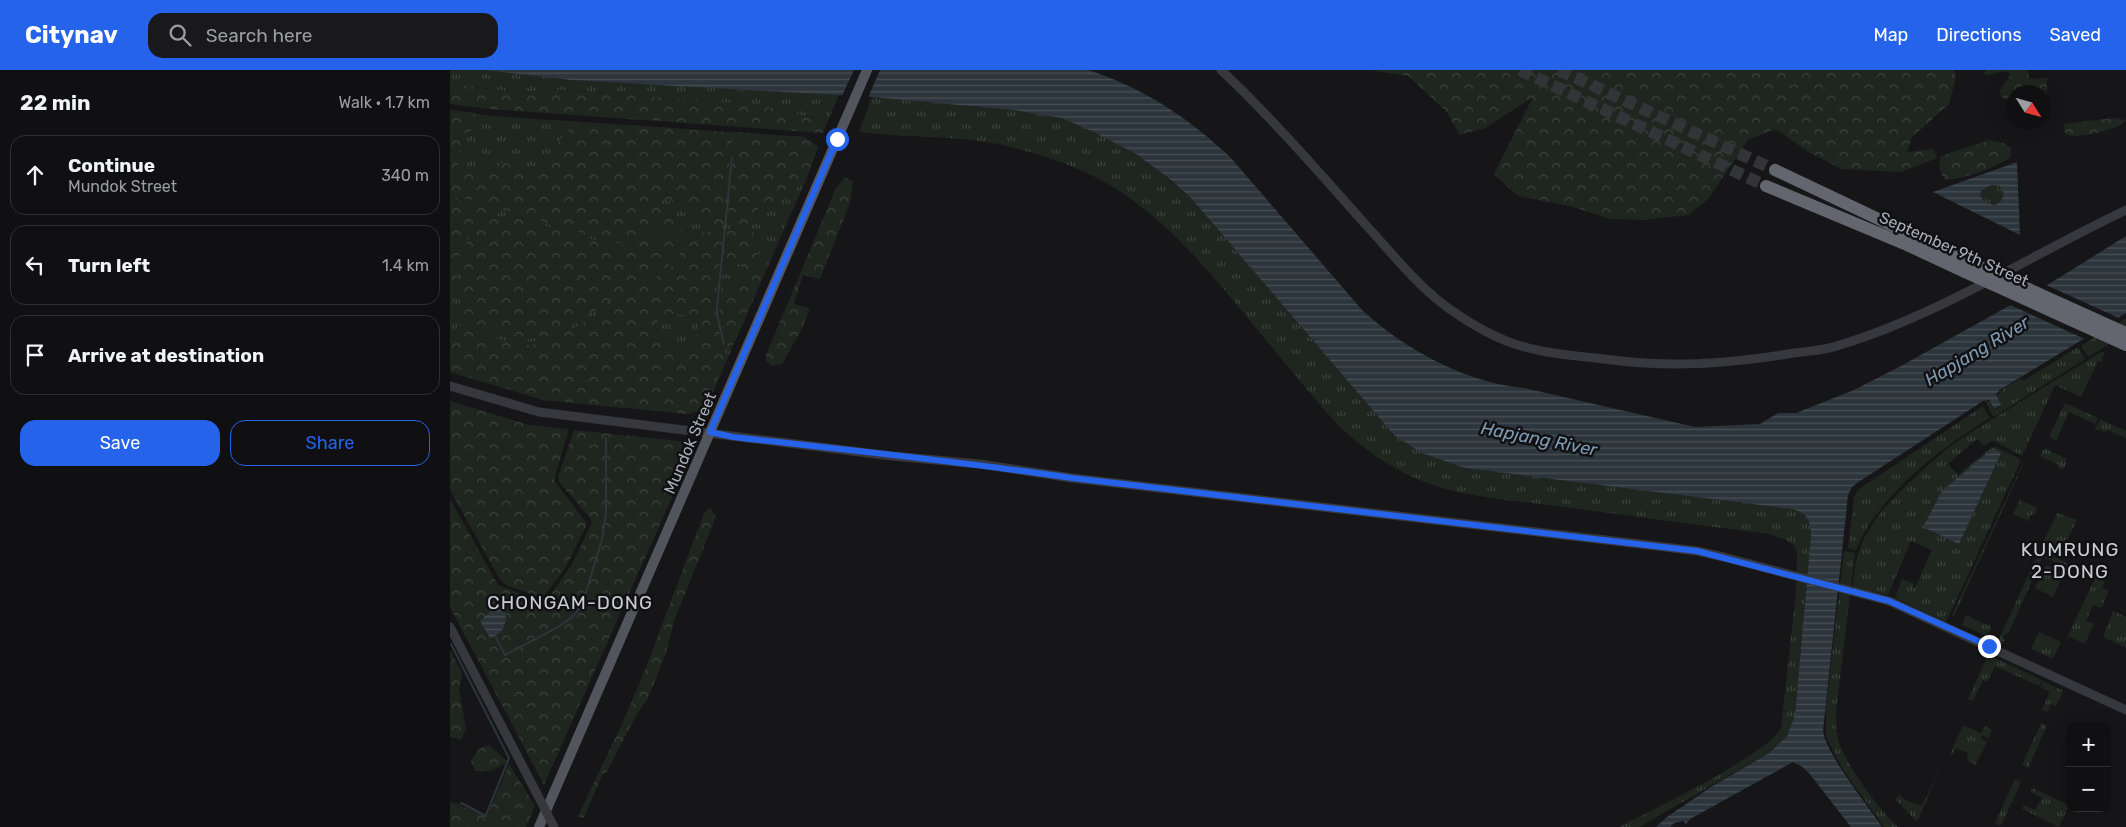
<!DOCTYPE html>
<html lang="en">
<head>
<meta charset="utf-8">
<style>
	:root { --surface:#101012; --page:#19191b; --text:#f1f3f6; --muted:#9c9d9f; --line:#303032; --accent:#2563eb }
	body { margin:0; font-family:Rubik,sans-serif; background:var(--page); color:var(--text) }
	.controls { position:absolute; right:15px; bottom:15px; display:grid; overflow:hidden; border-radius:10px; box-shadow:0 5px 20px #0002 }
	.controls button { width:45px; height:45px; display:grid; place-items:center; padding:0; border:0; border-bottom:1px solid var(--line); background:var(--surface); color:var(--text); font:25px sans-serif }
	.compass { position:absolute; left:1556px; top:15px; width:45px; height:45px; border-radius:50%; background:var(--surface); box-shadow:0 5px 20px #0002; rotate:127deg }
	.stop { position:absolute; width:15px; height:15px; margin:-11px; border:4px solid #2563eb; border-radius:50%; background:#fff }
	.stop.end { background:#2563eb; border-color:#fff; box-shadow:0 1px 5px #0008 }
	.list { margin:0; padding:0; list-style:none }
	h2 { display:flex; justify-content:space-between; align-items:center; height:65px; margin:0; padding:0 20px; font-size:21px }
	h2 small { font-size:16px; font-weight:400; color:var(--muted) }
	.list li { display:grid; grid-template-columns:32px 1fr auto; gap:15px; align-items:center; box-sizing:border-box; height:80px; margin:0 10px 10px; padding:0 10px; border:1px solid var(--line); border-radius:15px }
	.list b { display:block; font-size:19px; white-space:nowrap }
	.list p { margin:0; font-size:16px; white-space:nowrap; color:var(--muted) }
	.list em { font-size:16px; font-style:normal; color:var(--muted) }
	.actions { display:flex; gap:10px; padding:15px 20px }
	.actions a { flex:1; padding:11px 0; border:1px solid var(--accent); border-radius:15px; text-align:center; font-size:18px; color:var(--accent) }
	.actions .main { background:var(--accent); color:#fff }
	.icon { flex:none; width:28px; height:28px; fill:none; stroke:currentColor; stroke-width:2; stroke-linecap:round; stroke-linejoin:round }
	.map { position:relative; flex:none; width:1676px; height:757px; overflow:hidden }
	header { display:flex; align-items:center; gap:30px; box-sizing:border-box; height:70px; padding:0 25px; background:var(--accent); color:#fff }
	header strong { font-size:24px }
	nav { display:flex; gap:28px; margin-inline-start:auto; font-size:18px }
	.search { width:350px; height:45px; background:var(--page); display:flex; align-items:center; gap:12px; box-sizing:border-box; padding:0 18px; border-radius:15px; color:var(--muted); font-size:19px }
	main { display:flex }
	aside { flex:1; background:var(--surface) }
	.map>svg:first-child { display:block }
	.grass { fill:url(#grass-tufts) }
	.forest { fill:url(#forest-crowns); fill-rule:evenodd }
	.water { fill:url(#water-rules); fill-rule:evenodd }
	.pier { fill:#161618 }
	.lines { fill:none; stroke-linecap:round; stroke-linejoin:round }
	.stream { stroke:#2c353c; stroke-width:2 }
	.highway-tunnel { stroke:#333438; stroke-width:12; stroke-dasharray:12 6; stroke-linecap:butt }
	.minor { stroke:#37383d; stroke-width:9 }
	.major { stroke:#53555c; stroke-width:10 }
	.highway { stroke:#63666e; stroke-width:12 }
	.minor-bridge { stroke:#37383d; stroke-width:9 }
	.highway-bridge { stroke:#63666e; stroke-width:12 }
	.route { stroke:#2563eb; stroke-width:6 }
	.labels { text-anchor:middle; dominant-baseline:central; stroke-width:5; stroke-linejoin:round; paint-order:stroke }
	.street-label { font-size:16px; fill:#a8adb8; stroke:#111113 }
	.water-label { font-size:18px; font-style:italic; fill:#7f9bb3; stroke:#111113 }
	.quarter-label { font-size:19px; letter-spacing:1px; fill:#c9ccd4; stroke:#111113 }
</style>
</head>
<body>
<header>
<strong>Citynav</strong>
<div class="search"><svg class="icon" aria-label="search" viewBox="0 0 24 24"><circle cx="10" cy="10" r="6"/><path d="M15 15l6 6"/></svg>Search here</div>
<nav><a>Map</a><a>Directions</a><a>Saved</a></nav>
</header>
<main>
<aside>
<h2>22 min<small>Walk · 1.7 km</small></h2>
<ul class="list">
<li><svg class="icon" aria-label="ahead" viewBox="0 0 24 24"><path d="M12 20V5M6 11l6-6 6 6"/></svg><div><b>Continue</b><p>Mundok Street</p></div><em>340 m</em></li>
<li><svg class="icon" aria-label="left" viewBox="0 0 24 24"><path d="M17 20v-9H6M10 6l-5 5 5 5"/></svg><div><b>Turn left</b></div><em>1.4 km</em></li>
<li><svg class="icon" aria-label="arrive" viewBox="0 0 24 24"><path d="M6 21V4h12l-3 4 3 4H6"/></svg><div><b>Arrive at destination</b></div></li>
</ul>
<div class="actions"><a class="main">Save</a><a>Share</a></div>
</aside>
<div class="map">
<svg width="1676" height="757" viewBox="0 0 1676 757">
	<defs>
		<pattern id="grass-tufts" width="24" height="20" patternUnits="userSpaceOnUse" patternTransform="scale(1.25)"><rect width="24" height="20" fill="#1e261f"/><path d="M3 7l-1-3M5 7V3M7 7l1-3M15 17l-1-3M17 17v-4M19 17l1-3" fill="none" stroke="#3c433d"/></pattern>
		<pattern id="forest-crowns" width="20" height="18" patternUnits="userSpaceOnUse" patternTransform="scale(1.25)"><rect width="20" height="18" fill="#1e261f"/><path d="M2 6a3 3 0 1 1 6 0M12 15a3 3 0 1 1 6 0" fill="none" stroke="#3c433d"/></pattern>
		<pattern id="water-rules" width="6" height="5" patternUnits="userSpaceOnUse" patternTransform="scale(1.25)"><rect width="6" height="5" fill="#2c353c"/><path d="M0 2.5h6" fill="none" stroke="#485056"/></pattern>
	</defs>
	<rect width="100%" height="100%" fill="#161618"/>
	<path class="grass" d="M0,0h34l87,10 268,15 -12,28 -4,-3 -56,-13 -45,-5 -157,-12 -52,2 -63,-8z
		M422,27c36,3 71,6 107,10 27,2 57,3 83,11 49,15 91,47 129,80l203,237 71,33 328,41c14,4 18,12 18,27l-16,179 -8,21 -19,17 -129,74h-20c31,-16 150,-73 162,-99l15,-136 1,-39 -2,-7 -9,-6 -17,-6c-70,-9 -140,-18 -211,-28 -45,-6 -95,-8 -138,-26 -30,-12 -61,-34 -84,-57 -27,-31 -54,-63 -80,-95 -40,-49 -80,-98 -132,-134 -37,-26 -83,-40 -126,-50 -45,-9 -93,-6 -139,-12z
		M0,40l42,6 312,21 14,9 -11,31 -98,224 -8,9 -13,4 -144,-14 -94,-28z
		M1541,115l9,1 4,8 -3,7 -6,4 -9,-2 -6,-7 1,-5z
		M1676,248v16l-38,23 -7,-11z
		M1628,277l7,12 -92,58 -7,-16 3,1 5,8 7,-4 -4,-10 6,-7 18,-11 2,3z
		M1651,282l3,1 -2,9 -4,-1 -17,36 -26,-12 -33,71 -26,-14 -5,-1 -7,5 -7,-7 -29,25 11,12 -19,17 20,-18 -1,-1 33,-27h5l24,13 -75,162 -51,-24 7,-19 12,5 -1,3 2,1 17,-38 -21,-9 -23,54 -35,-7c1,-49 25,-76 59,-108 15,-14 30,-28 47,-40z
		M1615,333l33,15 -3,6 -26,-12 -13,29 -7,-5z
		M1533,336l7,12c-48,28 -114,80 -134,132l-8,-2 6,-51 5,-8z
		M1650,349l26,12v7l-19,-8 -1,3 -8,-4 -4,3z
		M1596,379l21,10 -3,10 -6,-1 1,-3 -19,-9 3,-6z
		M1573,393h1l-70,153 -2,-1z
		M1570,430l17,8 -3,7h-4l-1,4 2,3 -18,-8z
		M1607,443l20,7 -13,27 2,2 -2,3 -21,-9z
		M1590,480l29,14 -4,7 -3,-1 1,-4 -20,-9 -35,77h-3l-2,4 2,2 -2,4 -5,-3z
		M1394,481l11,2 -19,159c0,10 0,22 3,31 9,24 40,67 59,84h-14l-42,-59 -16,-31v-30z
		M1596,495l18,8 -11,24 -18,-9z
		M1645,508l10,3 -3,7 7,3 -8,17 -8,-3 -7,16 8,3 -8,17 -3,2 -13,-6 -1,2 -2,-1z
		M1663,541l13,6v31l-23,-11z
		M1516,545l21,10 2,-1 2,5 -3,5 -4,1 -22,-10z
		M1589,562l22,10 -8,17 -22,-10z
		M1538,585l54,25 -3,6 -44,-20 -8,16 -4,-2 -10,21 -5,-2z
		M1593,611l20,10 -7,15 -5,-2 -4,8 -5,-2 8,-18 -10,-5z
		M1591,653l5,2v3l-18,40 -6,-3z
		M1513,655l18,8 4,-7 7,4 -3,8 -7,-3 -1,4 6,3 -12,23 -8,-5 1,-7 -12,-5 -4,7 -2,-1z
		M1493,692l-25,58 -2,1 -20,-21 3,-6c4,6 17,12 24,10z
		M1565,709l6,3 -19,42 -3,1 -4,-2z
		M1582,718l37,17 -10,22 -37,-18 2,-4 11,5 7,-12 -11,-6z"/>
	<path class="forest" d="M920,0h584l2,7 -7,27 -37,33 -5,15 27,-3 3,9 -36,14 -59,-3 -32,-16 -30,-21 -8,-2 -24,10 -39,58 -20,17 -48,5 -30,-1 -41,-13 -52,-10 -24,-22 39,-77 -48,31 -25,7 -14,-24 -38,-35z
		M1536,0h42l1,9 18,-1v17h-3v-3h-30l-1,8h-6l-6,-3 -1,-7 11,-16 -7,-3 -17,4 -3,-1z
		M0,14l63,8 52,-2 157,12 45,5 56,13 4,3 -4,10 -334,-24 -39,-5z
		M0,40l24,3 -1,17 -12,5 -3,32 36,7 4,-3 1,-7 6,-3 5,4 3,7h9l5,5c31,-10 20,-13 33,-37 4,-6 11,-12 16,-18l157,11 -10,93 -22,3 -2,-20c-8,-6 -30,-9 -40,-8v6c9,4 12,13 22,15l2,9c-9,1 -15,-3 -24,-1 -15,3 -27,13 -43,13l-166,-49z
		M1663,48l13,2c-6,9 -43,17 -53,16 -3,0 -5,-2 -8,-3l-1,-9z
		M286,62l68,5 14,9 -13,37 -14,7 -23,17h-9l-6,16 -26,2z
		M1539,70l15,3 7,5 -1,10c-19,11 -43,20 -65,22 -6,-9 -7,-14 -4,-24z
		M395,107l8,4 -3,22 -30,76 -17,-4 -9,29 16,4 -8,21 -20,35 -10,2 -6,-5v-6l69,-165z
		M0,128l51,15c-20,5 -33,11 -40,31l-8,70 -3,2z
		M56,146l15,3 95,27c20,0 44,-20 58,-7 6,11 2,18 -6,27l-100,61 -22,10 -17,2 -15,-1 -50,-15 -6,-5 8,-73c7,-19 20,-27 40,-29z
		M299,159l8,7v5l8,3 -13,17v7l13,5 -36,79 -10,-38 3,-32 12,1 9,-13c-5,-11 -9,-7 -19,-6l3,-33z
		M273,160l-8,85 12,42 -18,44 -8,9 -13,4 -144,-14 -94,-28v-18l7,-28h4c22,7 45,17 67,19 29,1 113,-59 142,-77 11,-10 13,-18 6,-32zM220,244l18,1 9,7v13l-9,16 -9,3 -22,-13 -4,-10 5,-10z
		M0,331l79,24 40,4 -15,51 33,44 -21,43 -22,29 -4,1 -34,-12 -7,-7 -49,-88z
		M124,360l114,12 4,4 1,4 -149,335 -94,-178v-108l48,86 44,17 4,-1 25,-35 21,-43 -3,-6 -28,-33 -3,-7z
		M260,437l6,10 -42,104 -8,32 -18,45 -11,16 -31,59h-3l-19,45 -6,-2 44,-92 25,-59 57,-152z
		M0,580l12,23 -3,16 7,40 -5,11 -11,-3z
		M39,675l19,17 -18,9h-15l-4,-10 8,-12z
		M59,694l26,42 -9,21h-76v-25l9,2 4,3 4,1 17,8 -1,4 2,1z"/>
	<path class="water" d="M34,0h604c56,18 101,48 143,88l131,152c42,39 104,73 162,78l171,39 65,-3 18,-11h18l58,-23 47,-24 153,-85 72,-45v77l-125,76 -5,5 5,11 -7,4 -5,-9 -6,1 -123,80 -8,6 -4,8 -25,236c4,25 44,73 59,96h-31l-42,-54 -8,-7 -8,-4 -103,57 -4,5 -3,-3 -9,2 -4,4h-14l11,-10 44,-30 58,-34 18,-17 8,-21 16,-179c0,-15 -4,-23 -19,-27l-327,-41 -43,-15 -28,-18 -203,-237 -19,-17 -36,-27 -40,-21 -34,-15 -48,-8 -142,-13 -301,-17z
		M1567,92l3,73 -87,-43zM1541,115l9,1 4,8 -3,7 -6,4 -9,-2 -6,-7 1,-5z
		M1543,378l8,5 -42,91 -36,-17 19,-36z
		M51,535l3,3c4,14 1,25 -14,30l-10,-17 16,-15z"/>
	<path class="pier" d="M404,0h26l-13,30 -26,-2z
		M1594,214l77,35 -34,21 -79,-36z"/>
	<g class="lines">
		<path class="stream" d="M274,274l-7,-29v-8l15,-149
			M45,566l10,19 53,-28 14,-10 10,-12 20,-65 4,-28v-74
			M1,574l58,114 -25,62
			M11,733l25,13"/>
		<path class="highway-tunnel" d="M1070,0l246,116
			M1109,0l216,100"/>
		<path class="minor" d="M771,0c51,48 97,101 144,154 27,29 53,63 86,86 20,14 46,29 70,36 27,8 56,10 83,13 67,9 118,5 184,-5 17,-3 36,-3 52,-9 99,-30 193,-91 286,-135
			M0,316l89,26 353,44 88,8 92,14 568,66 57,7 27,6 165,44 237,109
			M0,557l86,165"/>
		<path class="major" d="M89,757l328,-757"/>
		<path class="highway" d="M1325,100l194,92
			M1316,116l141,59 58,27"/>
		<path class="minor-bridge" d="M86,722l18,35"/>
		<path class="highway-bridge" d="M1519,192l157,71
			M1515,202l161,73"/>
	</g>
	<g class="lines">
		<path class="route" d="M387,69l-127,293 23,5c113,13 226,24 339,41l625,73 192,50 100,45"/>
	</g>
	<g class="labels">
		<g class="street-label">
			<text transform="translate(1504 179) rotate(24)">September 9th Street</text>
			<text transform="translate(240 373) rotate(-67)">Mundok Street</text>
		</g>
		<g class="water-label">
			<text transform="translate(1527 281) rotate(-31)">Hapjang River</text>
			<text transform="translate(1089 369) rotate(11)">Hapjang River</text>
		</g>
		<g class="quarter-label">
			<text x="1620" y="479">KUMRUNG<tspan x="1620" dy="22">2-DONG</tspan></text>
			<text x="120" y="532">CHONGAM-DONG</text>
		</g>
	</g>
</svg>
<div class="controls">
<button>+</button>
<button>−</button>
</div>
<svg class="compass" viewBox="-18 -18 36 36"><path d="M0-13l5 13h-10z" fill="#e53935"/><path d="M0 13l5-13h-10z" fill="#9c9d9f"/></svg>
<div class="stop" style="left:387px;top:69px"></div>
<div class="stop end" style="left:1539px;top:576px"></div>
</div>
</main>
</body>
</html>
